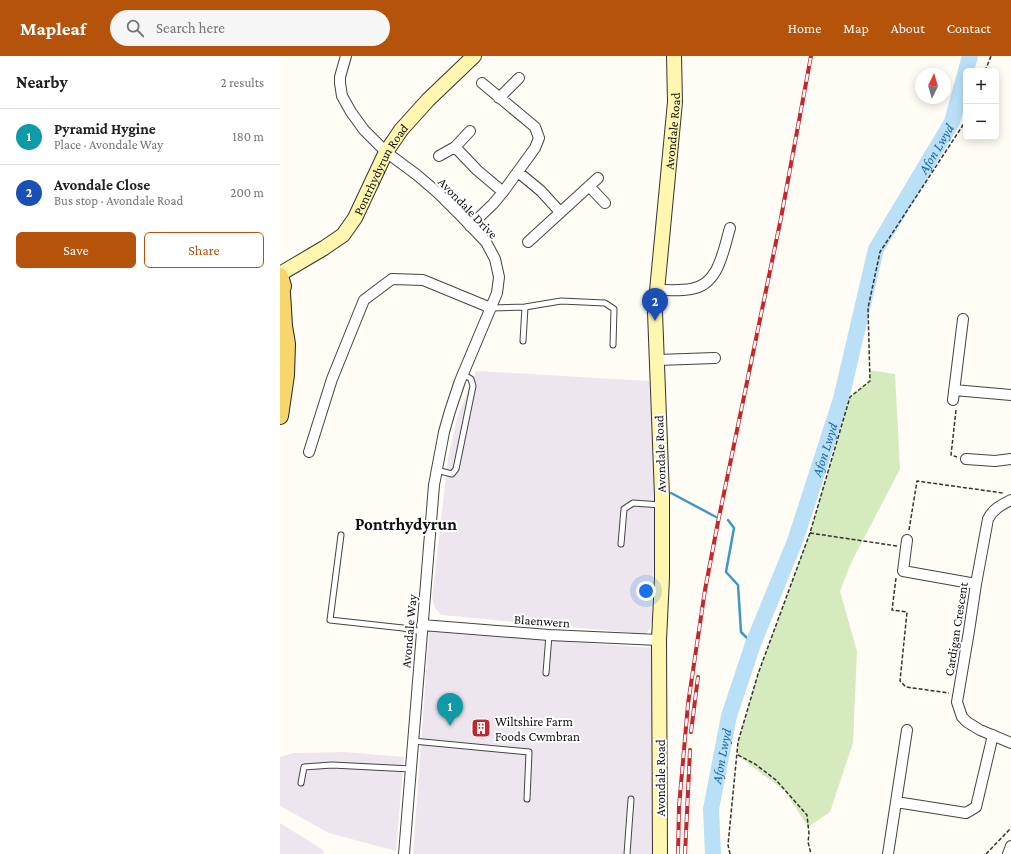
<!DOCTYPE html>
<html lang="en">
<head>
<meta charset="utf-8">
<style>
	:root { --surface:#fff; --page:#f6f6f6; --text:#202124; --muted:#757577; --line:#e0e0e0; --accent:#b45309 }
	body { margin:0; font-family:"Crimson Pro",serif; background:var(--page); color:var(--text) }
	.controls { position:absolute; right:12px; top:12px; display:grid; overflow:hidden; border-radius:6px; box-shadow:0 2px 10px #0003 }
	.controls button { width:36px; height:36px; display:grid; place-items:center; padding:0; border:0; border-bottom:1px solid var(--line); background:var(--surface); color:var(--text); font:20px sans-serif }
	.compass { position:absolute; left:635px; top:12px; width:36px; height:36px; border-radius:50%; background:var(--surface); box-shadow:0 2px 10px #0003; rotate:5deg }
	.you { position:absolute; left:366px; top:535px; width:14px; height:14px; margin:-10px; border:3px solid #fff; border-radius:50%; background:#1a73e8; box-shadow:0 0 0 6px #1a73e833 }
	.badge { display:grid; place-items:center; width:26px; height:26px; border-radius:50%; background:var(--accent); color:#fff; font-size:13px; font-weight:700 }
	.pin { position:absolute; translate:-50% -33px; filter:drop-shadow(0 1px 2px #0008) }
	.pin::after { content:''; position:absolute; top:21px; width:14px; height:12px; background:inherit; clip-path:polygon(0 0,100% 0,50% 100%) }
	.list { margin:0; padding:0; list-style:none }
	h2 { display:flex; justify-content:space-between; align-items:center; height:52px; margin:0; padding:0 16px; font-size:17px }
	h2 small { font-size:13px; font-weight:400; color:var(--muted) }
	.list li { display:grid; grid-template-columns:26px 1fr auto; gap:12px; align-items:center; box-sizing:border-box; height:56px; padding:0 16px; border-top:1px solid var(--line) }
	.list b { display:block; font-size:15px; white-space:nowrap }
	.list p { margin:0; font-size:13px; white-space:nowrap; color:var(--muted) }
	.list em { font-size:13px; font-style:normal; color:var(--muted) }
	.actions { display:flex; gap:8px; padding:12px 16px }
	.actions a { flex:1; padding:9px 0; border:1px solid var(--accent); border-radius:6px; text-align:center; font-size:14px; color:var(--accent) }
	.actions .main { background:var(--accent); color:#fff }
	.icon { flex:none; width:22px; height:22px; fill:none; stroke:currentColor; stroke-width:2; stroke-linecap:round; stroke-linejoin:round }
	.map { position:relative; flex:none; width:731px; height:798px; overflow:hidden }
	header { display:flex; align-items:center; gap:24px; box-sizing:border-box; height:56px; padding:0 20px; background:var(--accent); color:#fff }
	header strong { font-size:19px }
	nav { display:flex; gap:22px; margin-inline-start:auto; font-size:14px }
	.search { width:280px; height:36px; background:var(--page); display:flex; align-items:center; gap:10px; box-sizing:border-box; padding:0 14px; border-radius:22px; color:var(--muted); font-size:15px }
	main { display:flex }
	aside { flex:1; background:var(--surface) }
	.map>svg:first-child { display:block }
	.industrial { fill:#eee6ef }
	.green { fill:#d5ebbd }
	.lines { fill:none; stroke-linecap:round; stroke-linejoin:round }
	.stream { stroke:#3f96cf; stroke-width:2.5 }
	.river { stroke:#b9e0f7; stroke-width:16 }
	.lane-casing { stroke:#444; stroke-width:7 }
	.street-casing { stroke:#444; stroke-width:12 }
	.secondary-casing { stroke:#333; stroke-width:16 }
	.primary-casing { stroke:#222; stroke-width:18 }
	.path { stroke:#333; stroke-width:1.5; stroke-dasharray:4 2; stroke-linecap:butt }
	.lane { stroke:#fff; stroke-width:5 }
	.street { stroke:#fff; stroke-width:10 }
	.secondary { stroke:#fff6b0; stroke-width:14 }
	.primary { stroke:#f9d66b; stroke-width:16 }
	.rail-casing { stroke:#c4262e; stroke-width:4 }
	.rail { stroke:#fff; stroke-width:2.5; stroke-dasharray:8; stroke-linecap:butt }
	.labels { text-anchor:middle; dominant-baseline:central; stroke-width:4; stroke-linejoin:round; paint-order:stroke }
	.street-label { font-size:13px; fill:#111; stroke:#fff }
	.poi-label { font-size:13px; fill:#111; stroke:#fff; text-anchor:start }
	.water-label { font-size:14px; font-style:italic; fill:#1768a6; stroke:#fff }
	.district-label { font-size:17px; font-weight:bold; fill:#111; stroke:#fff }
</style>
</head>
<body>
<header>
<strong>Mapleaf</strong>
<div class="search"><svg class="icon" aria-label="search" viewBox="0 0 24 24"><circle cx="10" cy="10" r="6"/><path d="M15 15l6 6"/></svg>Search here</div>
<nav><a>Home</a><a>Map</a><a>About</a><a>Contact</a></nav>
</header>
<main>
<aside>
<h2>Nearby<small>2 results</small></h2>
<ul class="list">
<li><span class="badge" style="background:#0f9aa8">1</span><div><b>Pyramid Hygine</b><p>Place · Avondale Way</p></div><em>180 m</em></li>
<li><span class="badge" style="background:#1a4fb4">2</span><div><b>Avondale Close</b><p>Bus stop · Avondale Road</p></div><em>200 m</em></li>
</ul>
<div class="actions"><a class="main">Save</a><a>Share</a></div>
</aside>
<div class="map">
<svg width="731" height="798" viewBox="0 0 731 798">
	<rect width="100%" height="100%" fill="#fffdf5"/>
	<path class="industrial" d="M196,315l173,10 4,72 2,73 -3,92 -2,10 -4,6 -205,-19 -6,-7 -3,-10 16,-139 9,-41z
		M149,576l225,16 4,206h-245z
		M65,696l59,5 -8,94 -67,-18 -49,-27v-49l13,-4z
		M0,767l43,27 1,4h-44z"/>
	<path class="green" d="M589,314l26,4 5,95 -49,94 -11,28 17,60 -4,92 -23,69 -22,15 -23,-36 -48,-36 1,-13 20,-68 52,-141 40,-136 20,-16z"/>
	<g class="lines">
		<path class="stream" d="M391,437l45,24
			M448,464l6,8 -8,44 12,13 3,47 12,12"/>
		<path class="river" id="s1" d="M433,798l-2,-45 18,-93 24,-72 42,-103 46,-142 35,-150 76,-127 18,-66"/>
		<g class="lane-casing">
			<path id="lane" d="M245,251l36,-6 44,2 9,6 -1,36
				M211,252l34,-1 -2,34
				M156,414l16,4 4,-5 17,-83 -2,-7 -8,-5
				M61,479l-11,85 73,8 19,4
				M341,488l3,-35 9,-6 28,2
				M266,617l3,-38
				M133,685l116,11 -2,47
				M21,727l3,-16 28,-2 79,4
				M347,798l4,-55"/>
		</g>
		<g class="street-casing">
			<path id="street" d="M66,0l-6,21v6l2,13 9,16 13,18 22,22 31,23 21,18 24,24 24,25 9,17 4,18 -2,16 -37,88 -10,30 -6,21 -10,53 -30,369
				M219,42l20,-20
				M175,91l22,23 26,22
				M159,100l16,-9 15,-16
				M238,116l23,19 19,21
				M309,130l16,17
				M190,170l23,-22 10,-12 32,-44 4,-10 -4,-11 -53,-44
				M248,186l70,-64
				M377,234c11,0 23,1 34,-1 28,-4 32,-38 39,-61
				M377,304l58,-2
				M674,334l57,5
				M673,344l10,-81
				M29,396l23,-73 32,-79 28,-21 31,1 68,28
				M686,403l29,2 16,-2
				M731,444c-10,5 -18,9 -23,19l-12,65 -7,47 -12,71 5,15 5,5 13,8 31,13
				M627,484l-4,31 73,13
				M142,569l127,10 110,5
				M616,746l11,-72
				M608,798l8,-52 70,11 10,-6 17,-72
				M728,798l3,-8"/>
		</g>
		<g class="secondary-casing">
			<g id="secondary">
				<path id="s2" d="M0,218l44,-26 19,-13 12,-17 31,-66 15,-22 27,-30 46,-44"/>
				<path id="s3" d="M380,798l-1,-214 3,-62v-82l-7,-184 20,-210 -1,-46"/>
			</g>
		</g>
		<g class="primary-casing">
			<path id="primary" d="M0,220l3,10 -3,10
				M0,360l6,-41 1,-31 -3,-18 -2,-33"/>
		</g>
		<path class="path" d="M705,15l6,-15
			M676,354l-5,45 6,2
			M629,474l8,-49 86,12
			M530,477l87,13
			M616,522l-4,32 15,2 -7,69 6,6 43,6
			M458,699l17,9 21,16 31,35 2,19 -1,8 3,12
			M450,798l-2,-9 10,-103 20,-68 52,-141 40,-136 20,-16 -2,-73 12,-56 83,-127 3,-8
			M706,798l25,-26"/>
		<use href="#lane" class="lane"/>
		<use href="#street" class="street"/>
		<use href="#secondary" class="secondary"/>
		<use href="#primary" class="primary"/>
		<g class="rail-casing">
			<path id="rail" d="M411,676l7,-55
				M398,798l1,-47 9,-103 17,-114 13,-68 63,-304 30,-162
				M405,798l5,-104"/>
		</g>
		<use href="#rail" class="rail"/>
	</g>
	<defs>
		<g id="building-square" transform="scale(1)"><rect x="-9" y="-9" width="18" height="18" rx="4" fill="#c4262e" stroke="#fff"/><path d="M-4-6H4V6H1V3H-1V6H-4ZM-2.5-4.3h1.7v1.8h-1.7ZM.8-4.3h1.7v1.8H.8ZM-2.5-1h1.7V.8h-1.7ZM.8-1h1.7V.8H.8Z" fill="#fff"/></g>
	</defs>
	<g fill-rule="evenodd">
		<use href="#building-square" x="201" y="672"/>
	</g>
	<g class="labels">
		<g class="street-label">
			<text stroke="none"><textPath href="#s3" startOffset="724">Avondale Road</textPath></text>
			<text stroke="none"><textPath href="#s2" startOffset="150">Pontrhydyrun Road</textPath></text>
			<text transform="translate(188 152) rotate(46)">Avondale Drive</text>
			<text transform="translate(380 398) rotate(-92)">Avondale Road</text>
			<text transform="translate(262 565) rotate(4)">Blaenwern</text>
			<text transform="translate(676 573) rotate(-81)">Cardigan Crescent</text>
			<text transform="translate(129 575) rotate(-85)">Avondale Way</text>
			<text transform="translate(380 722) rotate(-90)">Avondale Road</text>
		</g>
		<g class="poi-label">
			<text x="215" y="665">Wiltshire Farm<tspan x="215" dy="15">Foods Cwmbran</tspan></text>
		</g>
		<g class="water-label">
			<text stroke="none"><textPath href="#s1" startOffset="747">Afon Lwyd</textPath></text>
			<text stroke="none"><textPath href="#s1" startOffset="423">Afon Lwyd</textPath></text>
			<text stroke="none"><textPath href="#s1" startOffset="99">Afon Lwyd</textPath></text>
		</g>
		<g class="district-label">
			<text x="126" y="468">Pontrhydyrun</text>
		</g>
	</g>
</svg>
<div class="controls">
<button>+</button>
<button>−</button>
</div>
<svg class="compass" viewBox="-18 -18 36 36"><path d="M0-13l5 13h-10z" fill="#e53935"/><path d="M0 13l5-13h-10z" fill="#757577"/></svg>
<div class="you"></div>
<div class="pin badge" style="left:170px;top:670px;background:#0f9aa8">1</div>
<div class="pin badge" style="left:375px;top:265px;background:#1a4fb4">2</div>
</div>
</main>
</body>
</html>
